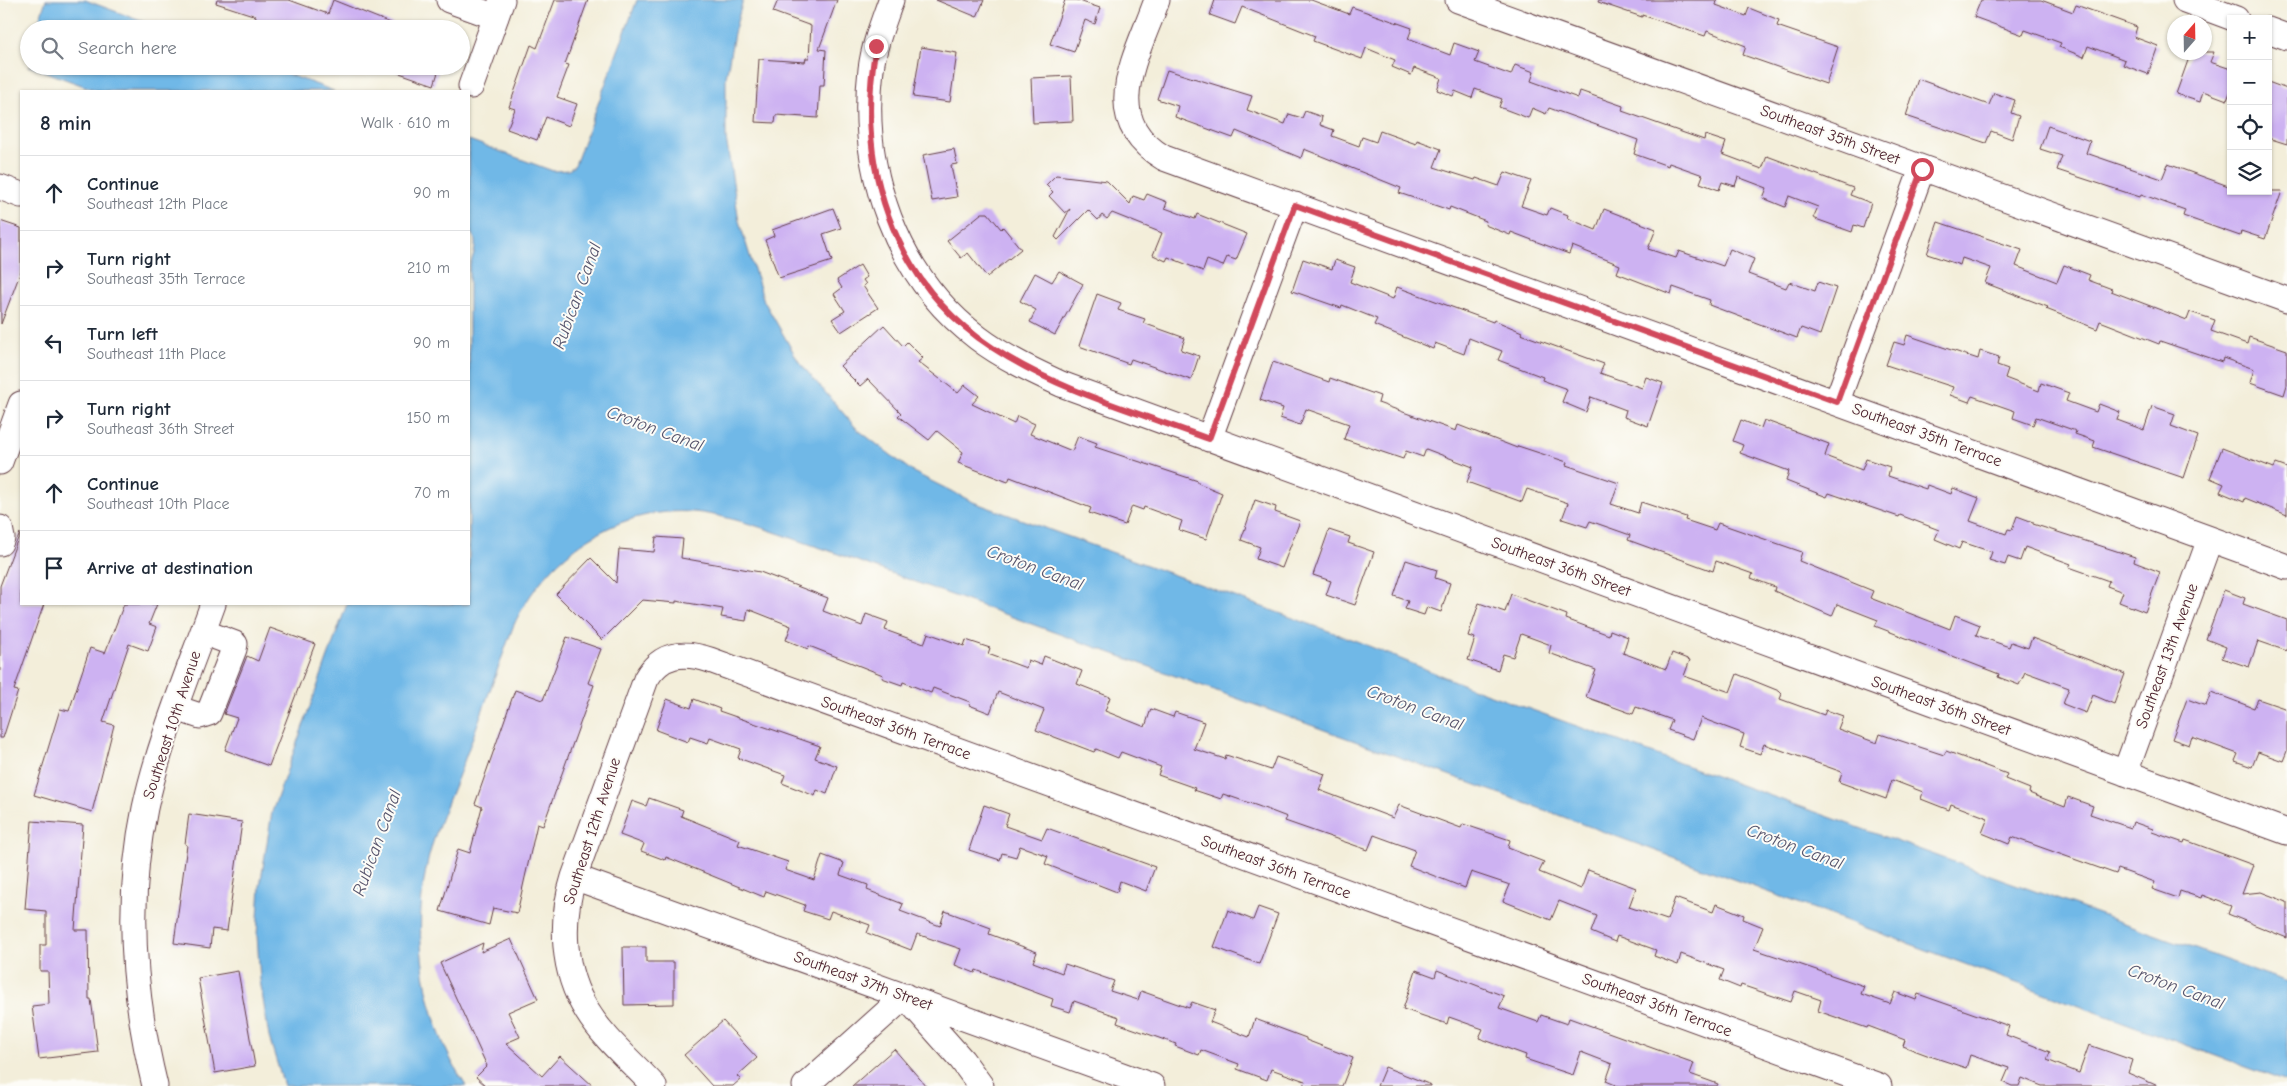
<!DOCTYPE html>
<html lang="en">
<head>
<meta charset="utf-8">
<style>
	:root { --surface:#fff; --page:#f2f2f3; --text:#1f2937; --muted:#747a83; --line:#e0e1e3 }
	body { margin:0; font-family:"Comic Neue",sans-serif; background:var(--page); color:var(--text) }
	.controls { position:absolute; right:15px; top:15px; display:grid; overflow:hidden; border-radius:0px; box-shadow:0 1px 4px #0004 }
	.controls button { width:45px; height:45px; display:grid; place-items:center; padding:0; border:0; border-bottom:1px solid var(--line); background:var(--surface); color:var(--text); font:25px sans-serif }
	.compass { position:absolute; left:2167px; top:15px; width:45px; height:45px; border-radius:50%; background:var(--surface); box-shadow:0 1px 4px #0004; rotate:20deg }
	.stop { position:absolute; width:15px; height:15px; margin:-11px; border:4px solid #d1495b; border-radius:50%; background:#fff }
	.stop.end { background:#d1495b; border-color:#fff; box-shadow:0 1px 5px #0008 }
	.list { margin:0; padding:0; list-style:none }
	h2 { display:flex; justify-content:space-between; align-items:center; height:65px; margin:0; padding:0 20px; font-size:21px }
	h2 small { font-size:16px; font-weight:400; color:var(--muted) }
	.list li { display:grid; grid-template-columns:32px 1fr auto; gap:15px; align-items:center; box-sizing:border-box; height:75px; padding:0 20px; border-top:1px solid var(--line) }
	.list b { display:block; font-size:19px; white-space:nowrap }
	.list p { margin:0; font-size:16px; white-space:nowrap; color:var(--muted) }
	.list em { font-size:16px; font-style:normal; color:var(--muted) }
	.icon { flex:none; width:28px; height:28px; fill:none; stroke:currentColor; stroke-width:2; stroke-linecap:round; stroke-linejoin:round }
	.map { position:relative; flex:none; width:2287px; height:1086px; overflow:hidden }
	.search { position:absolute; background:var(--surface); box-shadow:0 1px 4px #0004; left:20px; top:20px; width:450px; height:55px; display:flex; align-items:center; gap:12px; box-sizing:border-box; padding:0 18px; border-radius:28px; color:var(--muted); font-size:19px }
	.panel { position:absolute; background:var(--surface); box-shadow:0 1px 4px #0004; left:20px; top:90px; width:450px; height:515px; border-radius:0px }
	.map>svg:first-child { display:block }
	.water { fill:#6fb8e7; stroke:#5c6c89 }
	.building { fill:#cdb2f2 }
	.lines { fill:none; stroke-linecap:round; stroke-linejoin:round }
	.minor-casing { stroke:#633e45; stroke-width:27 }
	.minor { stroke:#fff; stroke-width:25 }
	.route { stroke:#d1495b; stroke-width:6 }
	.labels { text-anchor:middle; dominant-baseline:central; stroke-width:4; stroke-linejoin:round; paint-order:stroke }
	.street-label { font-size:16px; fill:#4a1f2b; stroke:#fdfcf7 }
	.water-label { font-size:18px; font-style:italic; fill:#57556d; stroke:#fdfcf7 }
</style>
</head>
<body>
<div class="map">
<svg width="2287" height="1086" viewBox="0 0 2287 1086">
	<rect width="100%" height="100%" fill="#fdfcf7"/>
	<filter id="ink" filterUnits="userSpaceOnUse"><feTurbulence type="fractalNoise" baseFrequency=".02" numOctaves="2"/><feDisplacementMap in="SourceGraphic" scale="10" xChannelSelector="R" yChannelSelector="G"/><feConvolveMatrix kernelMatrix="1 2 1 2 8 2 1 2 1" color-interpolation-filters="sRGB"/></filter>
	<filter id="wash" filterUnits="userSpaceOnUse"><feTurbulence type="fractalNoise" baseFrequency=".0096" numOctaves="4" result="noise"/><feDisplacementMap in="SourceGraphic" scale="20" xChannelSelector="R" yChannelSelector="G"/><feGaussianBlur stdDeviation="1.12" result="paint"/><feColorMatrix in="noise" values="0 0 0 0 0 0 0 0 0 0 0 0 0 0 0 0 0 1.4 0 .05"/><feComposite in="paint" operator="in"/></filter>
	<g filter="url(#wash)">
		<rect width="100%" height="100%" fill="#f3eeda"/>
		<path class="water" d="M46,0h39l78,29h-127z
			M637,0h106l-9,33 -8,45v60l13,83 25,80 35,61 58,67 56,43 60,30 386,140 115,47 813,293v100l-830,-304 -630,-228c-41,-13 -82,-31 -125,-37 -82,-11 -157,42 -189,114 -17,47 -34,93 -51,140 -11,29 -25,58 -33,89 -19,75 -6,165 37,230h-182l-15,-49 -9,-57 -3,-45 3,-49 12,-74 75,-208h122v-337c5,-13 11,-26 0,-38v-89l84,31 16,-1 6,-5z
			M29,66h237l68,25h-236z"/>
		<g id="blocks">
			<path class="building" d="M217,0h72l39,14 5,-14 70,28 -151,1 4,-13 -40,-13z
				M555,0h33l-23,64 4,1 -12,32 20,7 -8,22 -23,-9 -9,23 -30,-11 8,-20 -6,-2 22,-62 6,3z
				M778,0h59l-18,49 7,1 -2,35h-4l-2,33 -42,-3 -1,8 -20,-1 4,-63 46,3 1,-4h3l2,-32 -38,-14z
				M936,0h48l-7,17z
				M1065,0h11l24,8 -5,16 -10,-4 -11,32 -24,-8z
				M1215,0h96l38,14 3,-7 60,21 -4,11 42,16 4,-12 25,9 -4,10 36,13 4,-10 19,7 -3,9 47,17 2,-7 43,15 -1,5 82,29 1,-5 21,7 -4,12 40,15 5,-13 86,32 -3,7 21,8 -8,25 -9,-3 -2,7 -39,-14 5,-11 -29,-11 -4,11 -22,-9 4,-10 -29,-11 -3,9 -13,-4 -3,8 -19,-7 3,-8 -34,-12 -1,3 -34,-12 4,-14 -89,-32 -3,6 -14,-6 -4,10 -29,-11 3,-8 -27,-10 -3,9 -17,-7 -2,5 -16,-6 4,-12 -27,-10 -3,7 -19,-8 3,-7 -29,-12 -4,11 -49,-18 2,-5 -73,-29 -7,17 -25,-9z
				M1599,0h118l-1,5 30,11 3,-8 30,12 -2,6 61,21 -12,37 -83,-29 3,-9 -39,-15 -2,5 -63,-21v2l-44,-15z
				M1981,0h60l32,12 3,-7 61,22 -3,10 24,9 -10,28 -25,-9 2,-5 -37,-14 -4,11 -25,-10 2,-4 -36,-13 -2,5 -49,-18z
				M921,47l36,6 -7,49 -37,-5z
				M2191,52h23l-4,10 21,7v21l-4,10 -24,-9 -3,11 -24,-8z
				M388,66h52l-6,19 -46,-16z
				M1167,70l85,26 -5,14 38,14 4,-10 13,4 3,-7 17,6 -2,8 14,5 -2,6 27,10 3,-9 14,5 4,-11 36,13 1,-4 24,9 -7,18 41,13 1,-2 23,8 6,-14 26,9 -10,25 26,9 3,-7 18,7 -1,3 29,12 8,-21 52,20 -8,20 28,9 3,-7 44,15 7,-17 24,10 -6,15 38,14 3,-6 26,9 3,-9 18,6 -16,47 -19,-7 -4,10 -88,-33 1,-5 -37,-13 -2,7 -54,-21 3,-8 -48,-19 -3,8 -58,-22 -1,3 -25,-10 1,-4 -36,-14 -1,3 -50,-17 2,-5 -97,-39 -3,9 -65,-27 -3,7 -58,-21 3,-11 -21,-7z
				M1071,76l2,45 -40,2 -2,-45z
				M1918,79l71,26 5,-12 21,7 -4,13 8,3 -7,23 -21,-8 -5,12 -80,-27z
				M2268,82l19,7v55l-19,-6z
				M2048,126l42,15 -4,12 76,26 6,-15 63,23v4h51l-17,48 -24,-8 -1,5 -57,-20 2,-6 -44,-16 -1,3 -83,-27 5,-14 -22,-7z
				M954,149l3,15 -6,1 6,32 -25,4 -9,-46z
				M1056,175l51,6 23,23 3,-8 11,4 3,-6 20,8 -2,6 30,11 2,-5 50,20 -11,26 -9,-3 -4,9 -16,-6 -4,11 -35,-14 -2,4 -13,-6 9,-22 -50,-20 -5,6 -5,-4 -4,5 -10,-10 -30,30 -3,-3 15,-28 -5,4 -16,-17 4,-4 -7,-7z
				M833,208l8,20 -18,6 9,27 -53,17 -14,-38 9,-4 -2,-6z
				M982,213h6l13,16 2,-2 18,22 -34,28 -19,-24 -7,5 -14,-17z
				M0,221l21,7v43l-20,53z
				M1938,222l84,28 -6,16 41,16 7,-17 26,10 -2,5 24,9 -1,2 76,29 3,-8 25,8 -4,11 36,13 2,-7 38,13v35l-3,10 -34,-12 4,-14 -31,-11 -1,4 -62,-21 -1,3 -59,-23 -3,8 -51,-20 2,-2 -63,-24 6,-15 -29,-10 -2,7 -33,-11z
				M1303,259l29,10 3,-9 20,7 -5,15 43,17 4,-12 96,35 1,-2 28,12 -1,2 83,30 -4,9 42,15 4,-11 17,6 -15,43 -24,-9 2,-7 -35,-13 -5,15 -24,-10 5,-13 -25,-9 1,-3 -45,-17 4,-9 -33,-13 -5,16 -29,-11 -2,6 -59,-24 3,-6 -35,-14 -1,3 -49,-17z
				M860,265l7,12 -4,3 3,4 -3,2 15,22 -37,24 -9,-13 13,-8 -11,-17 8,-6 -5,-8z
				M1059,271l24,13 -28,51 -25,-13 6,-12 -16,-9 15,-28 17,9z
				M1097,294l24,9 -3,7 27,9 -2,4 42,15 -4,12 18,6 -8,24 -60,-21 -2,5 -50,-18z
				M884,325l19,21 4,-4 16,16 -5,4 40,31 7,-8 14,11 -7,8 42,20 3,-8 18,8 -5,10 42,17 6,-15 19,7 -2,4 103,34v2l24,10 -16,46 -27,-9 3,-9 -38,-14 -1,3 -11,-4 -7,19 -36,-12 2,-5 -81,-31 -2,5 -50,-19 5,-11 -26,-21 -8,9 -31,-24 3,-3 -33,-34 -8,7 -20,-20z
				M1907,335l71,24 2,-8 19,6 -2,8 11,4 -3,9 34,13 2,-8 28,10 -3,8 30,11 3,-8 21,8 -3,8 27,10 8,-24 23,8 -4,12 27,10 -14,42 -91,-31 2,-6 -20,-7 1,-3 -40,-14 -3,8 -20,-7 2,-7 -43,-15 -3,6 -19,-7 3,-8 -67,-22 8,-23 10,3z
				M1273,362l56,20 1,-4 50,18 -2,7 78,28 2,-6 59,23 1,-2 49,16 -1,3 53,18 -8,21 27,9 3,-11 45,15 -1,3 30,10 3,-7 84,29 -3,9 74,30 -3,7 80,31 5,-14 25,10 -4,10 33,12 2,-5 17,6 4,-10 93,36 -11,30 -21,-9 -7,18 -23,-9 6,-16 -44,-16 -6,13 -21,-8 1,-3 -124,-48 3,-6 -41,-16 -5,12 -58,-25 1,-4 -24,-9 2,-4 -37,-13 -3,10 -85,-31 2,-5 -40,-14 -3,6 -25,-8 6,-16 -41,-14 -5,13 -55,-20 6,-15 -47,-18 -3,8 -17,-6 -3,8 -59,-20 5,-15 -43,-15 -6,16 -20,-7 3,-10 -23,-8z
				M1741,420l20,8 3,-8 65,24 -4,12 37,14 4,-11 24,8 -2,9 38,13 1,-4 24,9 2,-6 26,10 -9,23 36,13 2,-5 4,1 5,-14 16,6v2l102,33 -1,5 26,10 -15,40 -26,-10 4,-10 -16,-6 2,-5 -40,-14 2,-3 -46,-17 -5,14 -12,-4 -3,8 -16,-5 3,-8 -30,-10 -3,7 -24,-10 4,-9 -39,-15 -1,2 -70,-24 -2,4 -41,-16 3,-10 -49,-18 3,-8 -10,-4z
				M2222,448l52,20 2,-4 11,4v47l-42,-17 -1,4 -24,-10 4,-8 -14,-6z
				M1255,500l21,7 -1,5 25,9 -18,47 -26,-9 4,-12 -19,-7z
				M1329,530l21,7 -2,6 26,9 -19,53 -29,-10 5,-14 -18,-6z
				M20,533l1,71h23l-30,86 4,1 -15,47h-3v-152z
				M656,537l27,2 -2,19 79,14 68,26 -5,13 39,15 4,-12 22,8 -3,8 39,14 4,-11 36,13 2,-6 24,8 -2,6 38,14 2,-8 13,5 3,-9 38,15 -5,13 33,13 -5,14 40,16 6,-18 22,8 2,-5 29,10 -10,27 31,10 1,-4 45,15 5,-13 49,17 -6,16 74,28 6,-13 62,23 2,-4 47,16 -2,8 36,14 -5,10 42,17 7,-19 48,18 -7,19 38,13 8,-22 38,14 3,-8 28,11 -1,4 20,8 -9,22 110,37 -3,8 29,10 5,-12 21,8 2,-6 91,32 -3,9 44,17 -3,8 32,13 10,-28 43,15 -4,13 30,13h-116l-20,-8 -3,8h-7l-9,-4 6,-14 -39,-13 -4,13 -39,-13 -24,-9 2,-6 -37,-14 -1,2 -49,-17 3,-11 -26,-9 -4,11 -50,-17 -1,3 -20,-8 4,-10 -43,-16 -3,11 -24,-9 2,-6 -39,-14 -2,6 -24,-10 6,-16 -38,-15 -8,19 -48,-19 7,-16 -39,-13 -6,16 -56,-22 6,-16 -41,-15 -6,15 -83,-29 2,-4 -29,-11 -35,-12 -2,5 -27,-9 1,-2 -37,-13 3,-8 -40,-15 -3,6 -22,-9 -2,3 -58,-22 8,-20 -46,-18 -8,21 -21,-8 1,-3 -37,-14 -2,5 -28,-11 -1,3 -20,-7 1,-3 -74,-29 -1,3 -22,-9 5,-14 -43,-17 -2,12 -25,-4 2,-8 -47,-8v2l-34,-3 -40,40 -46,-46 35,-36 25,25 3,-34 35,3z
				M1406,560l31,10 -2,8 15,5 -9,29 -14,-5 -3,8 -19,-6 3,-8 -14,-5z
				M2224,590l21,8 -2,6 44,16v31l-29,-10 -9,26 -27,-9 4,-11 -20,-8z
				M1511,594l56,21 -1,4 43,16 1,-5 18,7 -5,16 43,16 6,-16 18,7 -6,16 46,16 7,-18 42,17 3,3 -2,5 44,16 2,-5 17,6 -5,13 39,14 3,-9 64,21 2,-4 61,23 -2,5 25,10 -1,4 36,14 3,-10 25,9 -3,8 41,14 2,-6 20,7 -1,3 32,11 1,-3 68,25 -11,29 19,-2 26,10v36l-59,-24 3,-8 -29,-11 -1,3 -21,-7 -2,7 -26,-9 3,-7 -37,-13 -2,5 -104,-37 -3,7 -27,-11 6,-15 -37,-14 -2,6 -28,-11 2,-7 -31,-12 -6,19 -47,-17 3,-10 -78,-28 -4,10 -20,-7 4,-13 -43,-16 -8,21 -25,-9 4,-10 -36,-13 -3,7 -47,-17 10,-27 -47,-17 2,-8 -30,-11 -8,23 -10,-3 -5,16 -30,-10 7,-22 -7,-2 11,-33 26,9z
				M124,604h33l-8,20 8,3 -9,24 -19,-7 -26,78 11,3 -22,87 -58,-17 26,-86 9,2 21,-63 15,5z
				M270,628l45,16 -46,122 -44,-16 12,-32 -13,-4 23,-58 11,5z
				M567,637l34,12 -13,34 6,2 -51,141 -6,-2 -20,89 -24,-5 -4,17 -49,-14 18,-62 12,4 12,-46 -7,-3 40,-114 28,10z
				M2211,692l43,16 4,-9 29,10v42l-4,10 -25,-9 -6,15 -17,-6 3,-7 -46,-17 -3,8 -17,-6 15,-40 19,7z
				M667,699l24,9 3,-9 26,10 -1,2 101,35 -5,12 22,8 -10,28 -10,-4 -2,6 -33,-13 3,-8 -47,-17 3,-9 -31,-11 -2,5 -18,-6 -2,5 -32,-12z
				M649,798l34,12 -2,6 59,24 -2,5 50,17 -3,8 29,10 8,-25 22,8 -4,12 28,10 -1,5 36,14 -3,7 40,15 5,-15 46,17 -2,6 48,18 -4,10 29,11 3,-9 49,17 -4,10 28,9 3,-9 48,17 3,-6 23,8 -5,12 39,15 6,-18 51,19v2l47,18 -11,28h-39l2,-5 -34,-12 -4,11 -30,-11 2,-5 -38,-14 -2,5 -24,-9 1,-2 -59,-21 2,-6 -45,-16 -4,11 -19,-6 2,-7 -77,-29 -1,3 -20,-8 6,-16 -44,-15 -6,16 -44,-17 3,-8 -39,-14 -3,8 -25,-8 2,-6 -39,-14 -2,6 -98,-40 -1,3 -24,-9 3,-7 -24,-9 12,-34 14,5z
				M984,805l25,9 -4,12 37,13 5,-11 108,39 -9,24 -26,-10 -3,11 -72,-28 3,-8 -28,-10 -4,11 -14,-4 -2,7 -31,-10z
				M189,814l53,8 -15,109 -15,-2 -2,19 -36,-5 13,-98 -2,-1z
				M32,821l51,4 -8,105h13l1,69h2l7,53 -59,7 -7,-53 17,-2 -1,-33h-8v-26h6v-34l-21,-2z
				M1258,907l20,7 -19,50 -45,-17 14,-37 25,10z
				M511,939l27,60 -30,13 12,25 -14,6 36,33 18,-20 33,30h-107l-10,-9 11,-11 -47,-103 43,-20 -2,9z
				M623,947h23v15h28v42l-50,1z
				M1416,970l19,7 2,-7 67,26 -5,12 39,14 3,-7 26,9 2,-6 125,45 -4,11 28,10 -1,2h-99l-12,-5 6,-17 -31,-12 -8,23 -48,-16 1,-4 -47,-17 4,-9 -34,-12 -2,7 -44,-15z
				M238,971l17,95 -40,7 -17,-95z
				M723,1021l34,37 -20,18 4,3 -8,7h-21l-28,-31z
				M894,1049l32,37h-74z
				M1385,1067l46,18v1h-54z"/>
		</g>
	</g>
	<g filter="url(#ink)">
		<use href="#blocks" fill-opacity="0" stroke="#633e45" stroke-width="1"/>
		<g class="lines">
			<g class="minor-casing">
				<path id="minor" d="M449,0l47,17
					M891,0c-8,23 -17,45 -20,69 -12,101 25,207 107,269 25,19 55,33 83,46l1226,448
					M1157,0c-20,57 -60,118 7,158l1123,409
					M1458,0l829,300
					M2185,0l51,19
					M2268,30l19,7
					M471,86l31,-86
					M0,187l21,8
					M1837,401l85,-232
					M1209,439l86,-234
					M0,462l21,-58
					M0,528l2,10 -2,5
					M176,708l24,8 9,-3 25,-64 1,-5 -32,-12
					M2125,773l85,-234
					M574,877l578,209
					M155,1086c-22,-90 -29,-187 -10,-278 15,-69 44,-137 68,-204
					M654,1086c-22,-24 -50,-47 -67,-75 -25,-40 -27,-90 -13,-134l72,-198c15,-26 38,-28 64,-19l1169,426
					M805,1086l100,-90 57,64 19,26"/>
			</g>
			<use href="#minor" class="minor"/>
		</g>
	</g>
	<g class="lines" filter="url(#ink)">
		<path class="route" d="M876,46c-21,116 15,236 117,302 65,43 144,64 216,91l86,-234 542,197 85,-233"/>
	</g>
	<g class="labels">
		<g class="street-label">
			<text transform="translate(1830 135) rotate(20)">Southeast 35th Street</text>
			<text transform="translate(1927 435) rotate(20)">Southeast 35th Terrace</text>
			<text transform="translate(1561 567) rotate(20)">Southeast 36th Street</text>
			<text transform="translate(2167 656) rotate(-70)">Southeast 13th Avenue</text>
			<text transform="translate(1941 706) rotate(20)">Southeast 36th Street</text>
			<text transform="translate(172 725) rotate(-72)">Southeast 10th Avenue</text>
			<text transform="translate(896 728) rotate(20)">Southeast 36th Terrace</text>
			<text transform="translate(592 831) rotate(-72)">Southeast 12th Avenue</text>
			<text transform="translate(1276 867) rotate(20)">Southeast 36th Terrace</text>
			<text transform="translate(863 981) rotate(20)">Southeast 37th Street</text>
			<text transform="translate(1657 1005) rotate(20)">Southeast 36th Terrace</text>
		</g>
		<g class="water-label">
			<text transform="translate(577 296) rotate(-70)">Rubican Canal</text>
			<text transform="translate(655 429) rotate(20)">Croton Canal</text>
			<text transform="translate(1035 568) rotate(20)">Croton Canal</text>
			<text transform="translate(1415 708) rotate(20)">Croton Canal</text>
			<text transform="translate(377 843) rotate(-70)">Rubican Canal</text>
			<text transform="translate(1795 847) rotate(20)">Croton Canal</text>
			<text transform="translate(2176 987) rotate(20)">Croton Canal</text>
		</g>
	</g>
</svg>
<div class="controls">
<button>+</button>
<button>−</button>
<button><svg class="icon" aria-label="locate" viewBox="0 0 24 24"><circle cx="12" cy="12" r="6"/><path d="M12 2v4M12 18v4M2 12h4M18 12h4"/></svg></button>
<button><svg class="icon" aria-label="layers" viewBox="0 0 24 24"><path d="M12 4l9 5-9 5-9-5zM3 14l9 5 9-5"/></svg></button>
</div>
<svg class="compass" viewBox="-18 -18 36 36"><path d="M0-13l5 13h-10z" fill="#e53935"/><path d="M0 13l5-13h-10z" fill="#747a83"/></svg>
<div class="stop" style="left:1922px;top:169px"></div>
<div class="stop end" style="left:876px;top:46px"></div>
<div class="search"><svg class="icon" aria-label="search" viewBox="0 0 24 24"><circle cx="10" cy="10" r="6"/><path d="M15 15l6 6"/></svg>Search here</div>
<section class="panel">
<h2>8 min<small>Walk · 610 m</small></h2>
<ul class="list">
<li><svg class="icon" aria-label="ahead" viewBox="0 0 24 24"><path d="M12 20V5M6 11l6-6 6 6"/></svg><div><b>Continue</b><p>Southeast 12th Place</p></div><em>90 m</em></li>
<li><svg class="icon" aria-label="right" viewBox="0 0 24 24"><path d="M7 20v-9h11M14 6l5 5-5 5"/></svg><div><b>Turn right</b><p>Southeast 35th Terrace</p></div><em>210 m</em></li>
<li><svg class="icon" aria-label="left" viewBox="0 0 24 24"><path d="M17 20v-9H6M10 6l-5 5 5 5"/></svg><div><b>Turn left</b><p>Southeast 11th Place</p></div><em>90 m</em></li>
<li><svg class="icon" aria-label="right" viewBox="0 0 24 24"><path d="M7 20v-9h11M14 6l5 5-5 5"/></svg><div><b>Turn right</b><p>Southeast 36th Street</p></div><em>150 m</em></li>
<li><svg class="icon" aria-label="ahead" viewBox="0 0 24 24"><path d="M12 20V5M6 11l6-6 6 6"/></svg><div><b>Continue</b><p>Southeast 10th Place</p></div><em>70 m</em></li>
<li><svg class="icon" aria-label="arrive" viewBox="0 0 24 24"><path d="M6 21V4h12l-3 4 3 4H6"/></svg><div><b>Arrive at destination</b></div></li>
</ul>
</section>
</div>
</body>
</html>
